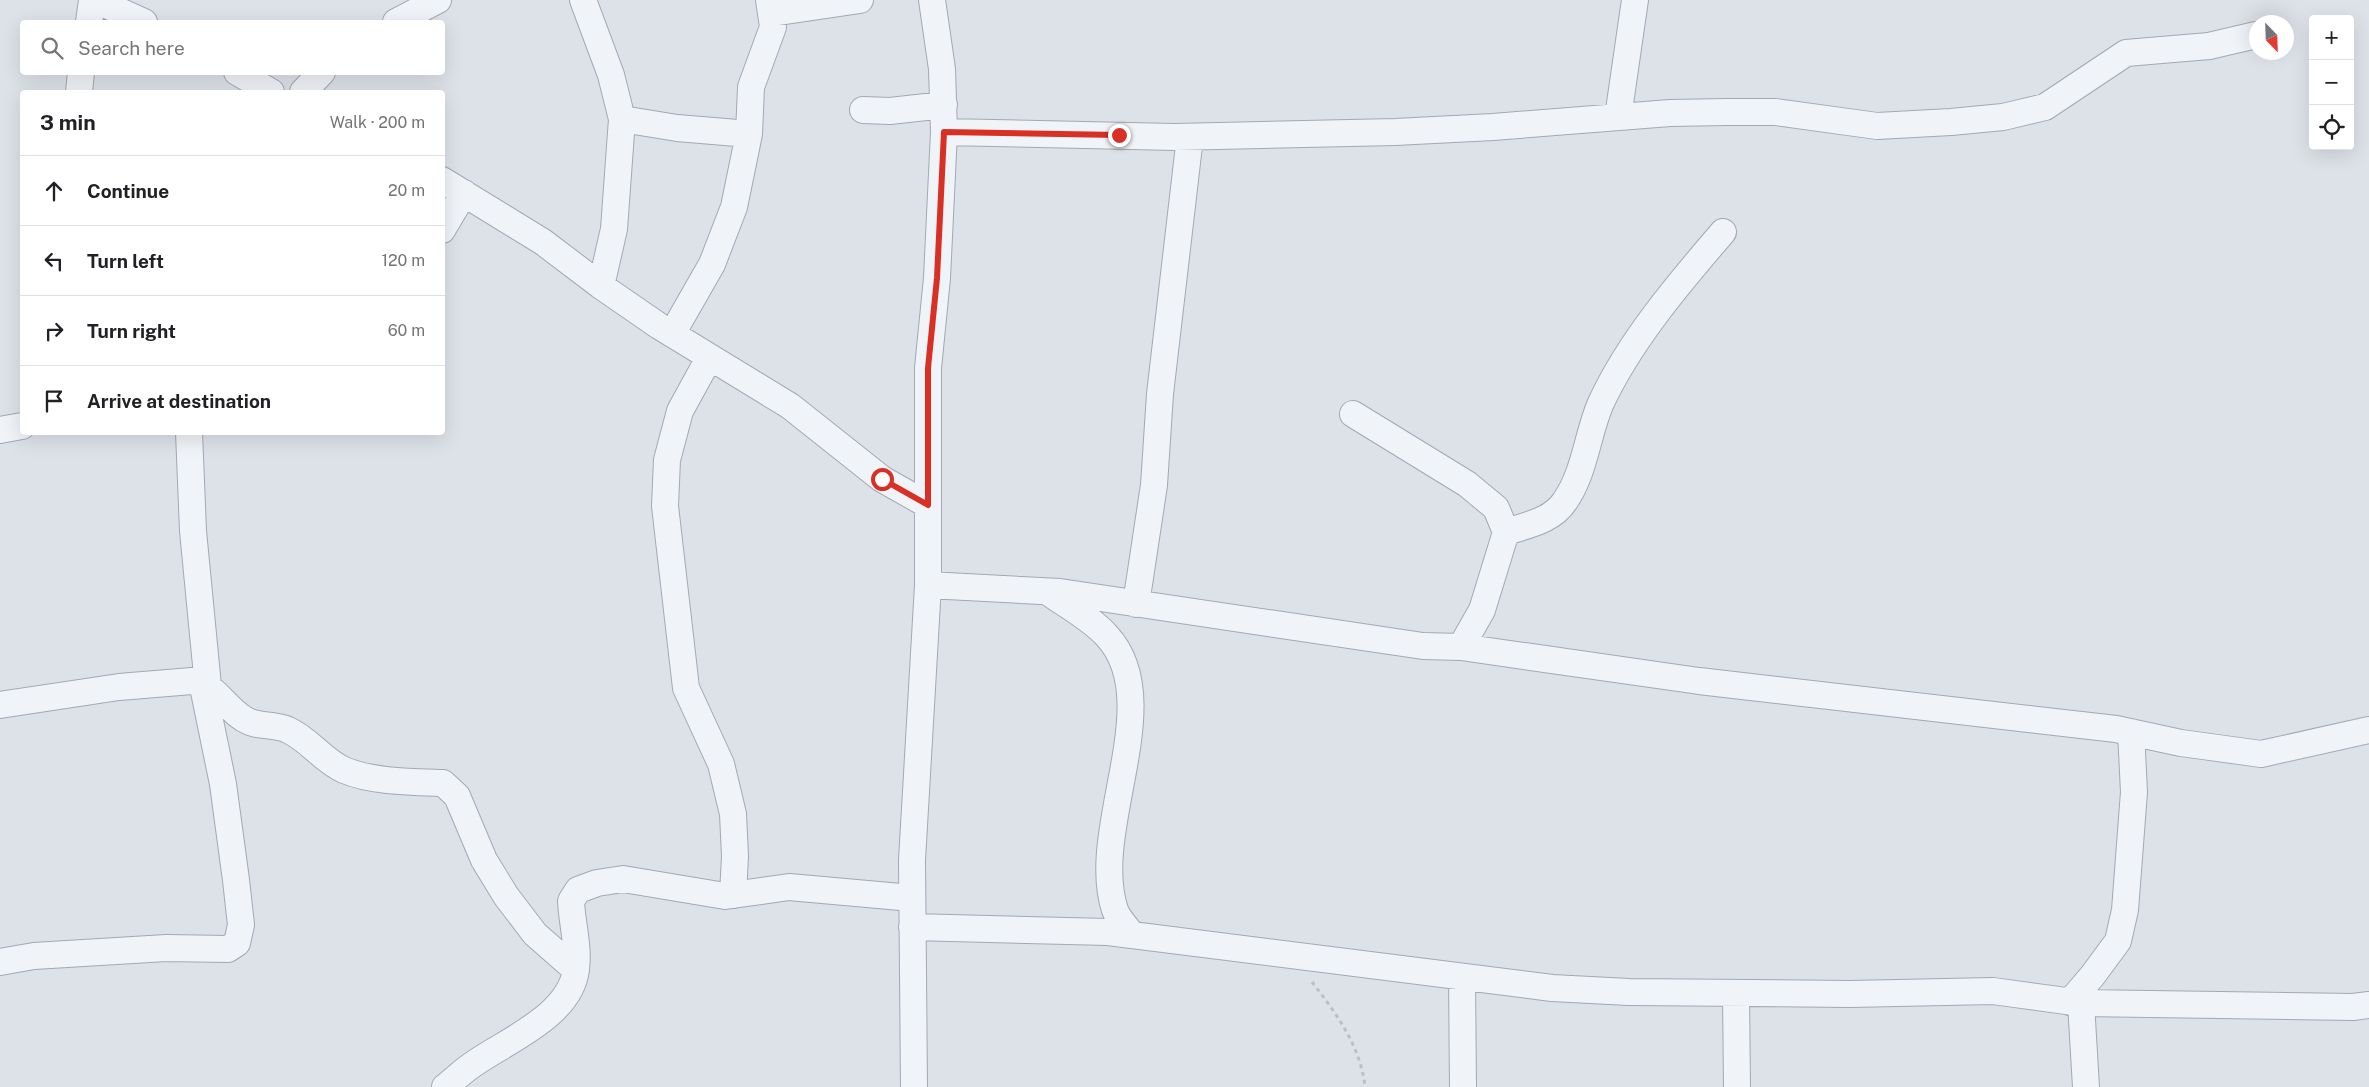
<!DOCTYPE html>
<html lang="en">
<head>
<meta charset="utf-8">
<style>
	:root { --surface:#fff; --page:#f2f2f2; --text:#202124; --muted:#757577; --line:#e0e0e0 }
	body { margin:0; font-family:"Public Sans",sans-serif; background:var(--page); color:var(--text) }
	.controls { position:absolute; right:15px; top:15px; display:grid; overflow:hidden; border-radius:5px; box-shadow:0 5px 20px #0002 }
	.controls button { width:45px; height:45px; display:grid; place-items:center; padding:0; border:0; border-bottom:1px solid var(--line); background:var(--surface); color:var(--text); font:25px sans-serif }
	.compass { position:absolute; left:2249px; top:15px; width:45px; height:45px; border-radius:50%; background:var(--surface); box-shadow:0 5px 20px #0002; rotate:157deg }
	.stop { position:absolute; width:15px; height:15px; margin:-11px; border:4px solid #d93025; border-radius:50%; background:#fff }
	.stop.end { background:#d93025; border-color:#fff; box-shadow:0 1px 5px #0008 }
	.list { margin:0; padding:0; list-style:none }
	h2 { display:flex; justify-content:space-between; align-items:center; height:65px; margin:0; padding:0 20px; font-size:21px }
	h2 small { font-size:16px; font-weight:400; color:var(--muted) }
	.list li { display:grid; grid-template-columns:32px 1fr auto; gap:15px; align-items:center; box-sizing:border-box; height:70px; padding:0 20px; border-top:1px solid var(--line) }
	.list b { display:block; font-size:19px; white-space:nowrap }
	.list em { font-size:16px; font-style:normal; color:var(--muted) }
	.icon { flex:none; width:28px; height:28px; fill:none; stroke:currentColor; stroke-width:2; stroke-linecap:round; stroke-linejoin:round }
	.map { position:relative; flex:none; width:2369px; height:1087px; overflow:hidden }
	.search { position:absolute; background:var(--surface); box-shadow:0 5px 20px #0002; left:20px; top:20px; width:425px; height:55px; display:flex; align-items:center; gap:12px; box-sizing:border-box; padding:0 18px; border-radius:5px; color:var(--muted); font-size:19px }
	.panel { position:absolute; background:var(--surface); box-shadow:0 5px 20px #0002; left:20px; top:90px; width:425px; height:345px; border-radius:5px }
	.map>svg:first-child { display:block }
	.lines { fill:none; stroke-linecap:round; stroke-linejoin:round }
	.minor-casing { stroke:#a2a9b3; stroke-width:28 }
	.path { stroke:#bbc0c8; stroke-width:3; stroke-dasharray:4 4; stroke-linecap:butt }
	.minor { stroke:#f0f3f7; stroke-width:26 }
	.route { stroke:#d93025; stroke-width:6 }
</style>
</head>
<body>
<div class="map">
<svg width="2369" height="1087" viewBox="0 0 2369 1087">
	<rect width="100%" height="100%" fill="#dde2e9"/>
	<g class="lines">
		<g class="minor-casing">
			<path id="minor" d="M95,0l49,22
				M583,0l28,75 11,44 -8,110 -13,57
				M772,13l88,-13
				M89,22l3,-22
				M396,22l42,-22
				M237,72l34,20
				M79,92l2,-20
				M303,92l19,-20
				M863,110l27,1 54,-6
				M1618,117l17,-117
				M622,119l55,9 72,6
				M944,132l231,5 220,-5 98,-5 177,-14 57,-1h49l101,14 74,-4 52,-5 42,-10 81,-54 83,-7 47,-11
				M442,180l101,62 58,44 58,40 131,80 92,73 46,26
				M442,230l22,-37
				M672,334l40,-70 22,-57 15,-73 2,-47 22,-60 -4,-27
				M709,358l-29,53 -13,49 -2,46 21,182 35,76 12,50 2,42 -2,39
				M1353,414l114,70 29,24 10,24 -24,78 -21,37
				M0,430l22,-4
				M189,432l4,99 15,155
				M1506,532c21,-7 46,-11 59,-31 20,-29 22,-65 35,-96 28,-62 79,-122 123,-173
				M928,585l132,7 363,54 38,1 238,34 417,48 65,14 80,11 108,-24
				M1049,593c19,13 43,26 58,43 61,66 -19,193 8,274 3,9 12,17 17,25
				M1136,604l18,-119 6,-91 30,-257
				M0,705l119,-18 73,-6c23,3 33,27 52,38 14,9 29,4 44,11 21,9 35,31 56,40 28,12 68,12 99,13l14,13 27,64 22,36 29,38 41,36
				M912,927l196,5 444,56 77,4 221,2 143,-3 88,12 272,4 16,-2
				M0,962l34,-6 132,-8 62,1 9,-6 4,-18 -5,-45 -13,-96 -21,-102
				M1462,978l1,109
				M1736,993l1,94
				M2070,1002l23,-27 25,-34 7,-31 9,-118 -3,-60
				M2081,1003l5,84
				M445,1087c10,-8 19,-17 30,-24 33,-23 96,-48 101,-94 3,-23 -4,-45 -5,-68l7,-11 19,-7 26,-4 102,17 64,-9 123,11
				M914,1087l-2,-227 16,-275v-217l9,-90 7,-146 -2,-63 -10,-69"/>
		</g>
		<path class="path" d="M1312,982c24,31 49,65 53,105"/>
		<use href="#minor" class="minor"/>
	</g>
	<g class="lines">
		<path class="route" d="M882,479l46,26v-137l9,-90 7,-146 175,3"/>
	</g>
</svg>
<div class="controls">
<button>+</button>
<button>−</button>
<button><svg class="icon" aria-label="locate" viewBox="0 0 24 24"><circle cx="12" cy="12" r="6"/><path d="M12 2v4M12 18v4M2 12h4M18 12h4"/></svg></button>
</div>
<svg class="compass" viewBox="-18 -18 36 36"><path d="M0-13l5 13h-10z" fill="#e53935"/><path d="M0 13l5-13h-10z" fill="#757577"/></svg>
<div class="stop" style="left:882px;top:479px"></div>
<div class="stop end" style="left:1119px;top:135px"></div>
<div class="search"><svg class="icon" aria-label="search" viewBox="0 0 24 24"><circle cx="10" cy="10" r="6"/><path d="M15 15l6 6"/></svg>Search here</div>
<section class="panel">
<h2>3 min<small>Walk · 200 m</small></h2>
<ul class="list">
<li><svg class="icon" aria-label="ahead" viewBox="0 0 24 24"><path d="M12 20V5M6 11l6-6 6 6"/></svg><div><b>Continue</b></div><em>20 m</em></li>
<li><svg class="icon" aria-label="left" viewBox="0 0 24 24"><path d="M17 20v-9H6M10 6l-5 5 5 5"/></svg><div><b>Turn left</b></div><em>120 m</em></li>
<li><svg class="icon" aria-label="right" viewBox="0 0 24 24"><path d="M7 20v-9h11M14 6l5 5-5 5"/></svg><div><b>Turn right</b></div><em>60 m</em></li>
<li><svg class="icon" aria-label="arrive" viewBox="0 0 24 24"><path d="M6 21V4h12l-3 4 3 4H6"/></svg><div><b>Arrive at destination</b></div></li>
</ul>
</section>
</div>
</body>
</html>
